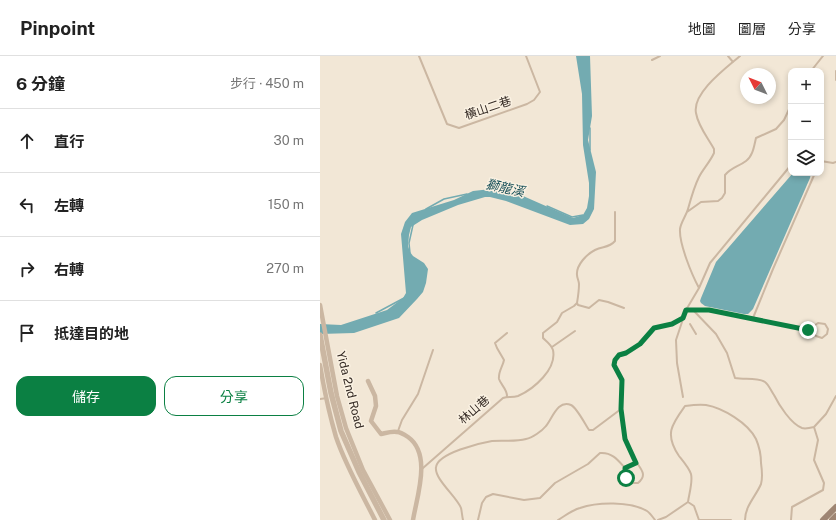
<!DOCTYPE html>
<html lang="zh-TW">
<head>
<meta charset="utf-8">
<style>
	:root { --surface:#fff; --page:#f2f2f2; --text:#222; --muted:#767676; --line:#e0e0e0; --accent:#0b8043 }
	body { margin:0; font-family:"Public Sans","Noto Sans TC",sans-serif; background:var(--page); color:var(--text) }
	.controls { position:absolute; right:12px; top:12px; display:grid; overflow:hidden; border-radius:8px; box-shadow:0 2px 6px #0003 }
	.controls button { width:36px; height:36px; display:grid; place-items:center; padding:0; border:0; border-bottom:1px solid var(--line); background:var(--surface); color:var(--text); font:20px sans-serif }
	.compass { position:absolute; left:420px; top:12px; width:36px; height:36px; border-radius:50%; background:var(--surface); box-shadow:0 2px 6px #0003; rotate:312deg }
	.stop { position:absolute; width:12px; height:12px; margin:-9px; border:3px solid #0b8043; border-radius:50%; background:#fff }
	.stop.end { background:#0b8043; border-color:#fff; box-shadow:0 1px 4px #0008 }
	.list { margin:0; padding:0; list-style:none }
	h2 { display:flex; justify-content:space-between; align-items:center; height:52px; margin:0; padding:0 16px; font-size:17px }
	h2 small { font-size:13px; font-weight:400; color:var(--muted) }
	.list li { display:grid; grid-template-columns:26px 1fr auto; gap:12px; align-items:center; box-sizing:border-box; height:64px; padding:0 16px; border-top:1px solid var(--line) }
	.list b { display:block; font-size:15px; white-space:nowrap }
	.list em { font-size:13px; font-style:normal; color:var(--muted) }
	.actions { display:flex; gap:8px; padding:12px 16px }
	.actions a { flex:1; padding:9px 0; border:1px solid var(--accent); border-radius:12px; text-align:center; font-size:14px; color:var(--accent) }
	.actions .main { background:var(--accent); color:#fff }
	.icon { flex:none; width:22px; height:22px; fill:none; stroke:currentColor; stroke-width:2; stroke-linecap:round; stroke-linejoin:round }
	.map { position:relative; flex:none; width:516px; height:464px; overflow:hidden }
	header { display:flex; align-items:center; gap:24px; box-sizing:border-box; height:56px; padding:0 20px; background:var(--surface); border-bottom:1px solid var(--line) }
	header strong { font-size:19px }
	nav { display:flex; gap:22px; margin-inline-start:auto; font-size:14px }
	main { display:flex }
	aside { flex:1; background:var(--surface) }
	.map>svg:first-child { display:block }
	.water { fill:#73abb1 }
	.lines { fill:none; stroke-linecap:round; stroke-linejoin:round }
	.stream { stroke:#73abb1; stroke-width:1.5 }
	.service { stroke:#cbb7a2; stroke-width:2 }
	.minor { stroke:#cbb7a2; stroke-width:4.5 }
	.tertiary { stroke:#cbb7a2; stroke-width:5.5 }
	.secondary { stroke:#9e8573; stroke-width:6 }
	.route { stroke:#0b8043; stroke-width:5 }
	.labels { text-anchor:middle; dominant-baseline:central; stroke-width:3; stroke-linejoin:round; paint-order:stroke }
	.street-label { font-size:12px; fill:#352b25; stroke:#faf1e2 }
	.water-label { font-size:13px; font-style:italic; fill:#185059; stroke:#faf1e2 }
</style>
</head>
<body>
<header>
<strong>Pinpoint</strong>
<nav><a>地圖</a><a>圖層</a><a>分享</a></nav>
</header>
<main>
<aside>
<h2>6 分鐘<small>步行 · 450 m</small></h2>
<ul class="list">
<li><svg class="icon" aria-label="ahead" viewBox="0 0 24 24"><path d="M12 20V5M6 11l6-6 6 6"/></svg><div><b>直行</b></div><em>30 m</em></li>
<li><svg class="icon" aria-label="left" viewBox="0 0 24 24"><path d="M17 20v-9H6M10 6l-5 5 5 5"/></svg><div><b>左轉</b></div><em>150 m</em></li>
<li><svg class="icon" aria-label="right" viewBox="0 0 24 24"><path d="M7 20v-9h11M14 6l5 5-5 5"/></svg><div><b>右轉</b></div><em>270 m</em></li>
<li><svg class="icon" aria-label="arrive" viewBox="0 0 24 24"><path d="M6 21V4h12l-3 4 3 4H6"/></svg><div><b>抵達目的地</b></div></li>
</ul>
<div class="actions"><a class="main">儲存</a><a>分享</a></div>
</aside>
<div class="map">
<svg width="516" height="464" viewBox="0 0 516 464">
	<rect width="100%" height="100%" fill="#f2e7d6"/>
	<path class="water" d="M256,0h14l2,60 -4,24 8,32 -2,37 -5,10 -6,5 -13,1 -64,-24 -16,-4h-5l-27,8 -36,15 -11,7 -2,8 -1,11 2,6 3,4 11,7 4,6 -2,14 -3,9 -6,7 -18,19 -45,15 -34,1v-10l21,1 46,-15 16,-12 3,-5 -5,-59 4,-12 7,-9 42,-13 19,-9 18,-2h11l12,3 59,26 10,-3 4,-7 2,-12v-13l-6,-38 -1,-51z
		M473,117h18l-1,5 -57,131 -5,5h-4l-39,-8 -4,-3 -1,-2 1,-3 15,-36z"/>
	<g class="lines">
		<path class="stream" d="M270,72v22
			M227,150l25,11 11,-2
			M106,153l18,-10 23,-5
			M90,197l-1,-10 4,-18
			M56,257l28,-15"/>
		<path class="service" d="M99,0l28,68 12,4 68,-24 7,-4 6,-8 -14,-36
			M408,0l5,6
			M332,4l8,-4
			M491,15l12,-15
			M516,15v9
			M501,105l12,2 3,-1
			M295,156v29c-6,7 -12,5 -20,9 -8,4 -19,15 -18,25 0,3 2,6 2,9 0,6 -1,13 -2,19l1,2 11,3 10,-8 9,2 16,6
			M367,156l14,-10 17,-1 4,-3 3,-5v-18c7,-8 13,-8 21,-14 7,-5 8,-15 10,-23l20,-9 8,-9 7,-15
			M379,232c-7,-13 -20,-44 -19,-59 1,-7 6,-13 8,-20 3,-11 6,-22 11,-32 4,-8 11,-15 15,-24v-4c-6,-11 -16,-23 -18,-36 -4,-20 30,-45 44,-57
			M366,254c40,-1 83,12 122,20l8,6 6,2 5,-4 1,-5 -3,-5 -7,-1 -10,7
			M373,254l23,24 11,19 8,25c9,2 22,-1 30,4 4,3 6,9 9,13 5,10 17,29 28,33 3,1 8,0 12,-1l4,13 -4,20 10,23 -1,7 -31,17 -1,13
			M433,262l20,-49 42,-96
			M370,268l6,10
			M187,277l-12,10 2,5 7,12c-1,6 -6,12 -5,19 2,6 8,10 8,17
			M232,291l23,-16
			M363,341l-6,-34 -1,-23 10,-30 13,-22 11,-25 81,-98
			M0,343l7,-1
			M494,371l12,-13 10,-18
			M78,375l4,-11 16,-26 15,-44
			M103,412l80,-70c5,-2 9,0 15,-2 16,-7 39,-27 35,-46 -2,-6 -7,-9 -10,-12v-5l14,-11 5,-9 12,-7 3,-3
			M305,412l2,12 4,3h7c9,-7 4,-13 -1,-20
			M368,446c1,-8 5,-20 3,-28 -2,-6 -8,-13 -12,-18 -15,-22 -7,-32 6,-50 7,-1 15,-2 21,-1 17,3 42,18 50,34 3,7 5,15 5,24 1,7 2,14 0,21 -5,12 -16,22 -16,36
			M143,464c-1,-4 -1,-8 -2,-12 -4,-11 -27,-29 -25,-41 2,-14 44,-24 56,-26 11,-1 23,1 34,-2 6,-1 16,-8 20,-13 6,-7 12,-27 25,-21 6,3 14,19 18,25h4l28,-21
			M158,464l4,-17 4,-6 7,-3 31,6 16,-2 15,-15 33,-19 12,-11c12,-1 18,7 25,15l12,-5 -12,-24 -4,-30 1,-29 -8,-15 1,-5 4,-5 7,-2 14,-9 14,-16 18,-4 11,-6
			M238,464c7,-4 14,-10 22,-12 17,-6 50,-7 67,3 3,2 5,5 8,9
			M338,464l8,-3 22,-15 6,4 5,14
			M379,464h32"/>
		<path class="minor" d="M0,249l17,91 9,32 17,42 27,50
			M0,309c4,24 9,48 16,72 9,27 26,57 39,83
			M48,325l7,15 1,10 -5,15 10,13c5,-1 11,-3 16,-2 3,0 8,3 11,5 24,17 9,59 5,83"/>
		<path class="tertiary" d="M0,279l11,58 10,38 18,41 25,48"/>
		<path class="secondary" d="M503,464l13,-13
			M512,464l4,-4"/>
	</g>
	<g class="lines">
		<path class="route" d="M306,422l-1,-10 11,-5 -11,-24 -4,-30 1,-29 -8,-15 1,-5 4,-5 7,-2 14,-9 14,-16 18,-4 11,-6 3,-8h23l99,20"/>
	</g>
	<g class="labels">
		<g class="street-label">
			<text transform="translate(168 52) rotate(-19)">橫山二巷</text>
			<text transform="translate(30 334) rotate(76)">Yida 2nd Road</text>
			<text transform="translate(154 354) rotate(-41)">林山巷</text>
		</g>
		<g class="water-label">
			<text transform="translate(185 132) rotate(12)">獅龍溪</text>
		</g>
	</g>
</svg>
<div class="controls">
<button>+</button>
<button>−</button>
<button><svg class="icon" aria-label="layers" viewBox="0 0 24 24"><path d="M12 4l9 5-9 5-9-5zM3 14l9 5 9-5"/></svg></button>
</div>
<svg class="compass" viewBox="-18 -18 36 36"><path d="M0-13l5 13h-10z" fill="#e53935"/><path d="M0 13l5-13h-10z" fill="#767676"/></svg>
<div class="stop" style="left:306px;top:422px"></div>
<div class="stop end" style="left:488px;top:274px"></div>
</div>
</main>
</body>
</html>
